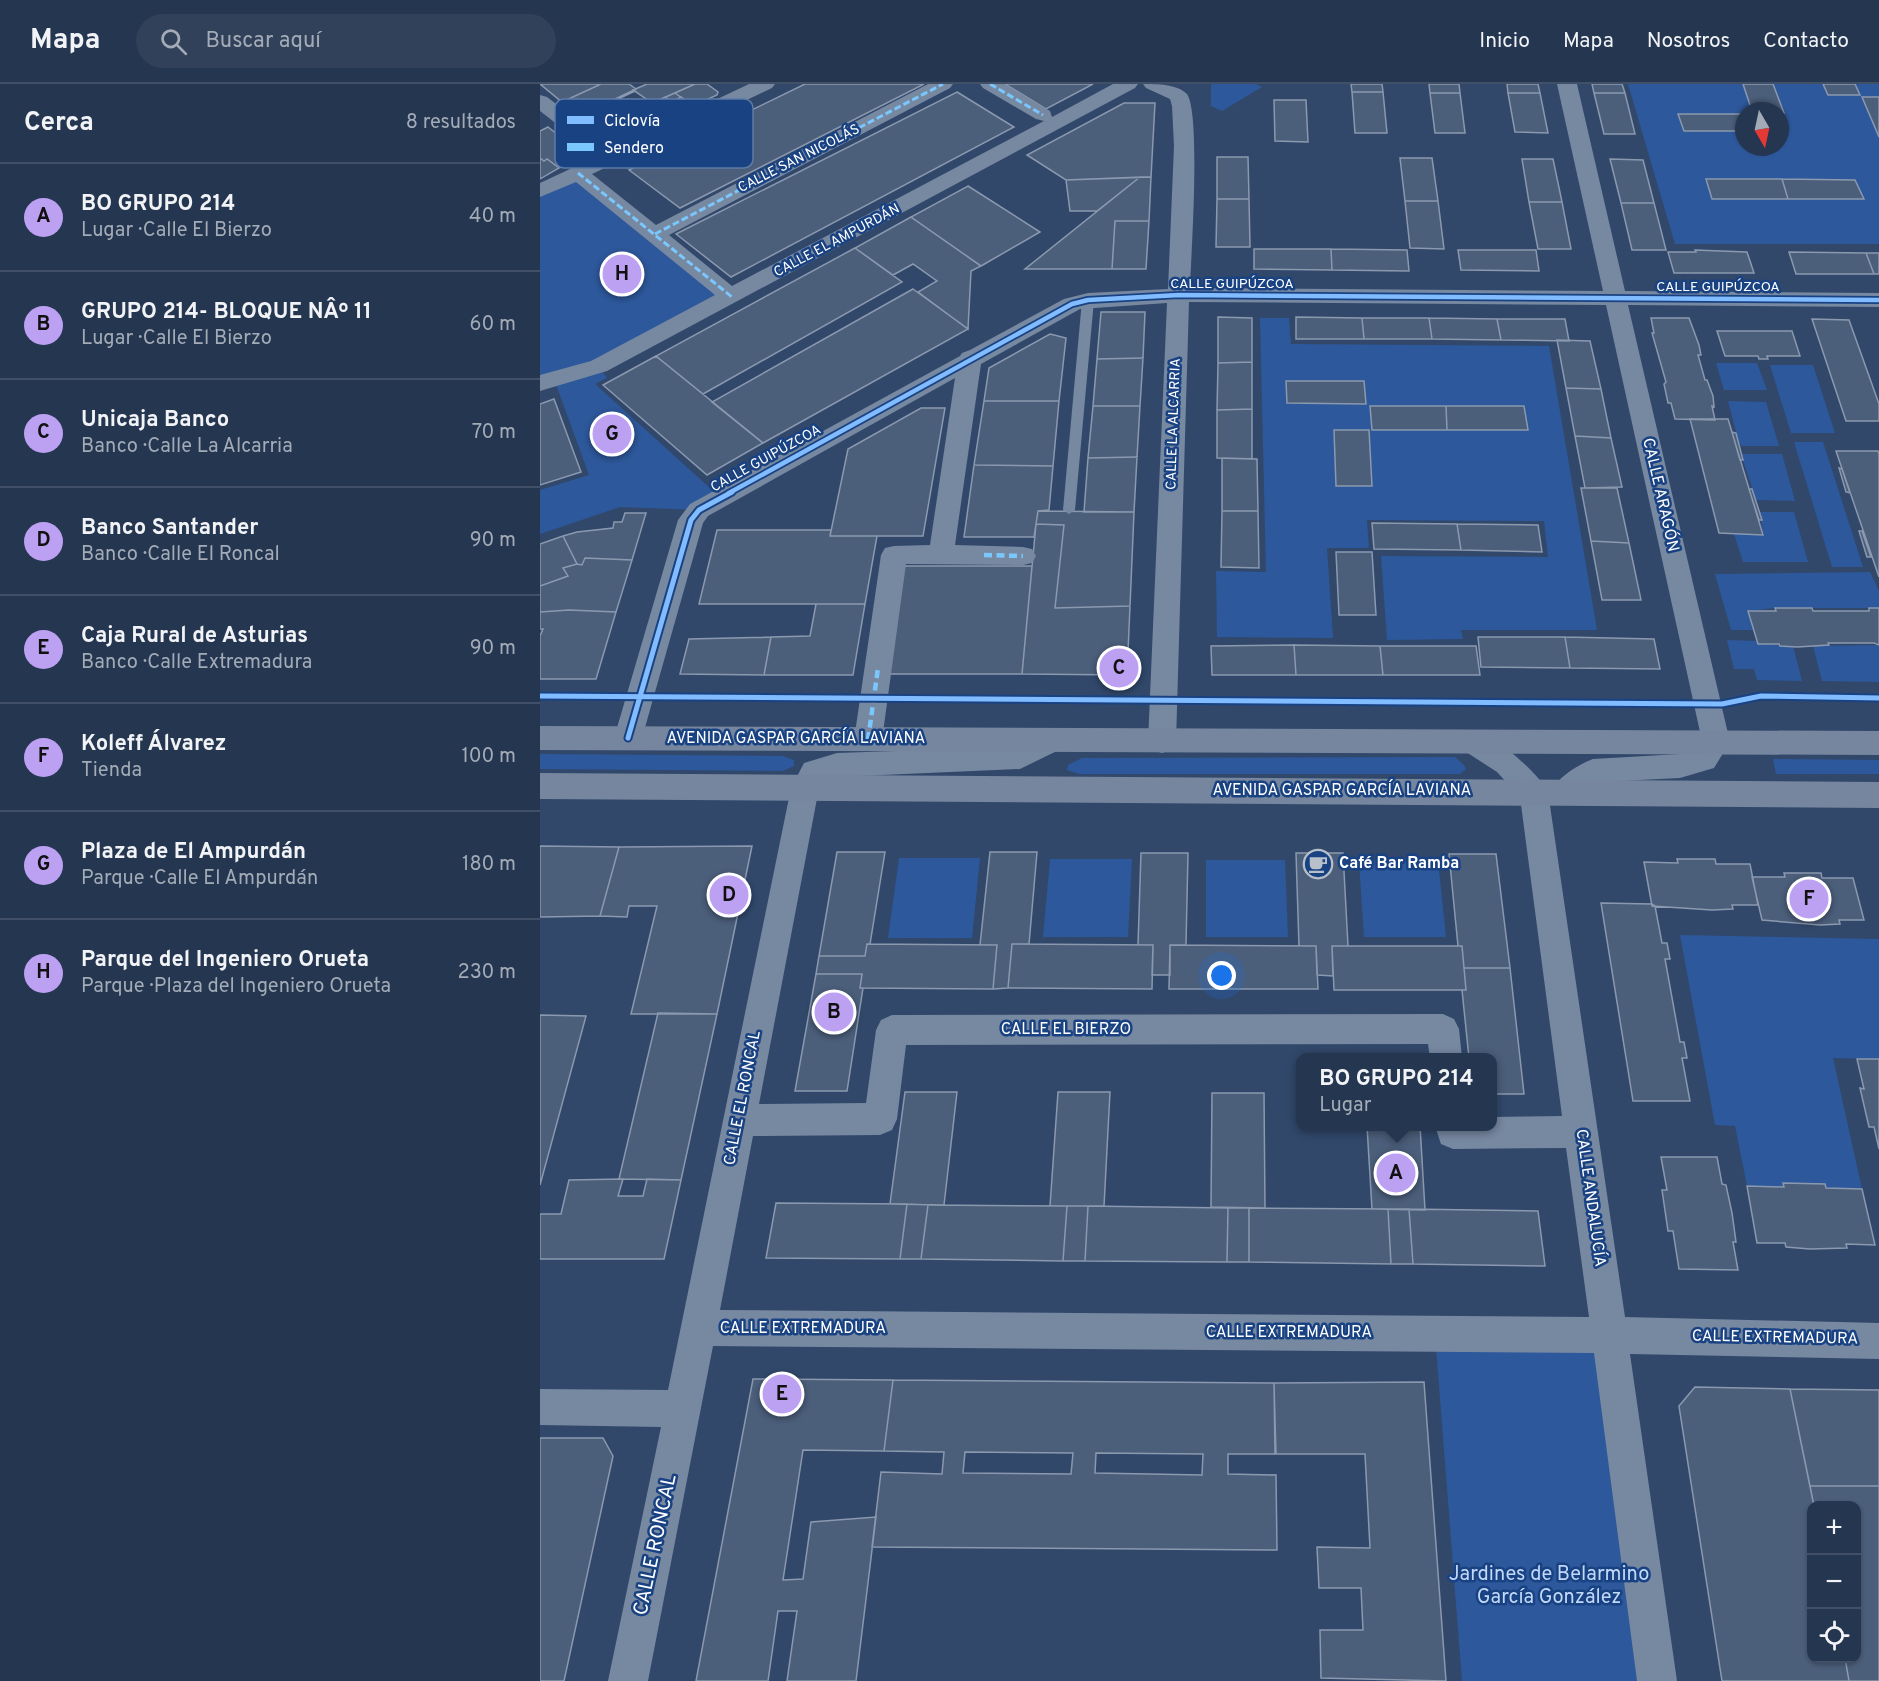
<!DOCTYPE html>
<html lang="es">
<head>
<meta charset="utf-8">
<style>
	:root { --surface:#253650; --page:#31415a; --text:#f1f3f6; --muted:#a3abb7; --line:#425067; --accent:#bca0f2 }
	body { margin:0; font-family:Overpass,sans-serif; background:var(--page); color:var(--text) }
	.controls { position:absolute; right:18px; bottom:18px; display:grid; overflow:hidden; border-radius:12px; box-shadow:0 2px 4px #0004 }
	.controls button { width:54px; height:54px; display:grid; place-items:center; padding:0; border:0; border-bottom:2px solid var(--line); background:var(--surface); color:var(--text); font:30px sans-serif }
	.compass { position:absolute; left:1195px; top:18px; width:54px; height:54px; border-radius:50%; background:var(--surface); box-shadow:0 2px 4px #0004; rotate:171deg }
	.you { position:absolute; left:682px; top:892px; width:21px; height:21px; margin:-15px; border:4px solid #fff; border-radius:50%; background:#1a73e8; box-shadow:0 0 0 9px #1a73e833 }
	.badge { display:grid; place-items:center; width:39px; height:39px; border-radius:50%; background:var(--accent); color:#111; font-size:20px; font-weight:700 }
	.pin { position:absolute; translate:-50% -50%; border:3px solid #fff; box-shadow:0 2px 6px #0006 }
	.popup { position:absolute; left:756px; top:969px; width:201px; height:78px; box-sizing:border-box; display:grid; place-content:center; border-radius:12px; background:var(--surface); filter:drop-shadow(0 2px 4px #0005); font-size:20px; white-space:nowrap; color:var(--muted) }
	.popup b { font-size:22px; color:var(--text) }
	.popup::after { content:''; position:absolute; left:50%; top:100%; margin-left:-12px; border:12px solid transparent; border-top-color:var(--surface) }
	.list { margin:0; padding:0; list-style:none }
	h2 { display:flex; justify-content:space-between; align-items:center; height:78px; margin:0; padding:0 24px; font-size:26px }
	h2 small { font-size:20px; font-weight:400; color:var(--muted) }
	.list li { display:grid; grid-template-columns:39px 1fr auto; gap:18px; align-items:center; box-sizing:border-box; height:108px; padding:0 24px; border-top:2px solid var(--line) }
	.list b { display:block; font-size:22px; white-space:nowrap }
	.list p { margin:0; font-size:20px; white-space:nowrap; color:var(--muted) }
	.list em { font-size:20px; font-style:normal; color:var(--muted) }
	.icon { flex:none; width:33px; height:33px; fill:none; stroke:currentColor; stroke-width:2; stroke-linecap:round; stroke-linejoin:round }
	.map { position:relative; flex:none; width:1339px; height:1597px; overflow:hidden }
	header { display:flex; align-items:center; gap:36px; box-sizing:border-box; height:84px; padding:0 30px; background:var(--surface); border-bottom:2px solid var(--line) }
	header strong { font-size:28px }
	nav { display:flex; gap:33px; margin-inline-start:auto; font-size:21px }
	.search { width:420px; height:54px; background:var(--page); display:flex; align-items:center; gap:15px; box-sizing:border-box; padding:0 21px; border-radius:33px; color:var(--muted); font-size:22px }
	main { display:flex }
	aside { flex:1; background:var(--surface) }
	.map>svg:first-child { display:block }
	.green { fill:#2d589b; fill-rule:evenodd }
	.building { fill:#4b5e7a; stroke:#8b99af; stroke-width:1.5; fill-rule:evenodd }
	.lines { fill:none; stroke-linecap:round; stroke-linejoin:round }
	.lane { fill:#7788a1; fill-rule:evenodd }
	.street { fill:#7788a1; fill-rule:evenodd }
	.primary { fill:#76869e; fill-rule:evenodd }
	.quiet-far1 { stroke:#7ac7fe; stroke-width:3; stroke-dasharray:7 3; stroke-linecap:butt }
	.quiet { stroke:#7ac7fe; stroke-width:4.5; stroke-dasharray:8 4.5; stroke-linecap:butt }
	.cycleway-far1-casing { stroke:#194283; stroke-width:8 }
	.cycleway-casing { stroke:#194283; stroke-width:9 }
	.cycleway-far1 { stroke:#80bcff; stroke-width:4.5 }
	.cycleway { stroke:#80bcff; stroke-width:5 }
	.labels { text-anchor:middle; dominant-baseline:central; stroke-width:5; stroke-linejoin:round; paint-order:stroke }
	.far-street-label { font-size:14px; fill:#fff; stroke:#194283 }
	.street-label { font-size:16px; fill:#fff; stroke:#194283 }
	.poi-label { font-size:16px; font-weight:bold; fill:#fff; stroke:#194283; text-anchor:start }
	.near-street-label { font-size:20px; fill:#fff; stroke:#194283 }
	.near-park-label { font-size:20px; fill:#c2d8f8; stroke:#194283 }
	.key { fill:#194283; stroke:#5e7ba8; stroke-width:1.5 }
	.key-label { font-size:16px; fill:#fff }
</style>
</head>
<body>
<header>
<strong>Mapa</strong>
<div class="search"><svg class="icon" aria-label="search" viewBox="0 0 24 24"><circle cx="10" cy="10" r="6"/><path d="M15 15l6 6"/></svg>Buscar aquí</div>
<nav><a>Inicio</a><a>Mapa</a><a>Nosotros</a><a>Contacto</a></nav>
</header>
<main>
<aside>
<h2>Cerca<small>8 resultados</small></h2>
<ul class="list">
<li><span class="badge">A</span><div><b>BO GRUPO 214</b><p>Lugar · Calle El Bierzo</p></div><em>40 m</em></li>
<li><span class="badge">B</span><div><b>GRUPO 214- BLOQUE NÂº 11</b><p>Lugar · Calle El Bierzo</p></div><em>60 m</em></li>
<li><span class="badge">C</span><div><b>Unicaja Banco</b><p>Banco · Calle La Alcarria</p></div><em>70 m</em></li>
<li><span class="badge">D</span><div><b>Banco Santander</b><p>Banco · Calle El Roncal</p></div><em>90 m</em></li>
<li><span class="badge">E</span><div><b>Caja Rural de Asturias</b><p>Banco · Calle Extremadura</p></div><em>90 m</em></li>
<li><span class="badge">F</span><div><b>Koleff Álvarez</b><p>Tienda</p></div><em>100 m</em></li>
<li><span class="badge">G</span><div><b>Plaza de El Ampurdán</b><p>Parque · Calle El Ampurdán</p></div><em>180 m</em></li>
<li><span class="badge">H</span><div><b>Parque del Ingeniero Orueta</b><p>Parque · Plaza del Ingeniero Orueta</p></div><em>230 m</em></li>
</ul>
</aside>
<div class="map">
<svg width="1339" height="1597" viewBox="0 0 1339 1597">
	<rect width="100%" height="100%" fill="#31486b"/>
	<path class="green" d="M671,0h45l6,3 -40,24 -11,-5z
		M1088,0h251v13h-17l17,40v107h-204zM1204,27h36v36h-36z
		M38,89l154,124 -133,70 8,11 -12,6 126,114 -22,12 -79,-3 -80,27v-44l49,-15 -35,-96 -14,4v-192z
		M720,234h29l2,26 258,2 48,284h-136l2,9 -76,1 -6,-84 167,1 -4,-36 -177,-1 2,28h-42l6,90 -116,-1 -1,-66 50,1z
		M1176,279h41l10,27h-43z
		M1230,281h43l22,68h-44z
		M1188,317l38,1 13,44h-37l-3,-3z
		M1254,358h29l40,125h-31z
		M1201,370h41l13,47 -39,-1z
		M1220,428h34l14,50h-65l-9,-28h29z
		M1330,488l9,19v17h-104l-26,3 5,19h-23l-16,-56z
		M1187,556l30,1 1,3 35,2 9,35 -45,-1 -3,-11h-20z
		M1339,561v37l-57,-1 -9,-35z
		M0,670l243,2 11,4v6l-11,5 -243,-2z
		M915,673l9,8 2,4 -6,5h-381l-12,-4 1,-5 14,-7z
		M1233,675l106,1v14h-103z
		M359,774h81l-8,80h-84z
		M510,775h82l-4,78h-85z
		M666,776h79l3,77h-82z
		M898,776l8,77h-82l-5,-76z
		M1140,851l199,4v120l-46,-1 29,131 -36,-1 -1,-4 -42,-1 1,4 -37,-1 -12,-60 -20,-1z
		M895,1250l174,2 48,345h-195z"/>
	<path class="building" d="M0,0h61l-39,18z
		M61,0h28l7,5 -56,27h-5l-14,-11 3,-2 -2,-1z
		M155,0l-43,19 -19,-13 14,-6z
		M155,0h12l11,8 -1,3 -24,11 -18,-13z
		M265,0h119l-244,124 -51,-38z
		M465,0h88l-47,25z
		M811,0h31l1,8h-31z
		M889,0h30l1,9h-30z
		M967,0h31l2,9h-32z
		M1052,0h30l3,9h-31z
		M1203,0h30l11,29 -32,-2z
		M1283,0h32l5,11h-32z
		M95,7l17,12 13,-6 7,5 9,-5 12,9 -8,6 -42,17 -18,-13 12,-6 -17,-12z
		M95,7l17,12 23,-10 18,13 -50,23 -18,-13 12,-6 -17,-12z
		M417,8l57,35 -283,150 -55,-43z
		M812,8h31l4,41h-32z
		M890,9h30l5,40h-30z
		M968,9h32l8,40 -33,-1z
		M1054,9h31l10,41h-31z
		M1322,13h17v40z
		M80,14l17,12 -12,6 18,13 -24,12h-7l-32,-25z
		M734,16h32l2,42 -33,-1z
		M584,19h31l-4,74 -85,3 -39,-25z
		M1138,30h66v17h-60z
		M8,43l34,27 -2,4 -21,10 -12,-9 -3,2 -4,-3v-27z
		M677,73h31l1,42h-32z
		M0,74l4,3 3,-2 12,9 -19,11z
		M860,74h32l6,43h-33z
		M982,75h31l9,43h-33z
		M1070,75l33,1 11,43h-33z
		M600,93l-43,34h-27l-4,-31z
		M600,93h11l-2,44h-34l-3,48h-87z
		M1166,95h76l6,20h-76z
		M1242,95l73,1 9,19h-76z
		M428,102l72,46 -59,34 -70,-49z
		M677,115h32l1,48h-34z
		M865,117h33l6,48 -34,-1z
		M989,118h33l9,47h-33z
		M1081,119h33l12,47h-34z
		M371,133l70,49 -10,5 -3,58 -50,-37 19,-11 -24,-17 -20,11 -38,-27z
		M575,137h34l-3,48h-34z
		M315,164l47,34 -199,112 -47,-38z
		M714,165h77l1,21 -78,-1z
		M791,165l76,1 2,21 -77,-1z
		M918,166h78l3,21 -78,-1z
		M1155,166l52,2 7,21h-80l-6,-21h28z
		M1249,168l77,1 8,21h-78z
		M1326,169h13v21h-5z
		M373,205l55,40 -205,114 -51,-41z
		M561,228h44l-2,46 -46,1z
		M678,233l34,1v44l-34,1z
		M756,233l66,1 2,21h-68z
		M822,234h67l3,21h-68z
		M889,234l68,1 4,21 -69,-1z
		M1111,234h38l10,27 2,10h-3l7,25h2l6,16 1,11 -2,-1 3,14 -40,-1 -4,-16h-3l-4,-19 2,-2 -14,-49h2z
		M957,235h68l4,22 -68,-1z
		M1272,235l37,1 30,84v17h-33z
		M1177,247h75l8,25h-33l1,3h-9l-1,-3h-33z
		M510,250l16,4 -7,63h-75l5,-33z
		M1017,256l33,1 11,48 -35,-1z
		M116,272l107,87 -56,32 -104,-90z
		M603,274l-3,48h-47l4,-47z
		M712,278v47l-35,1 1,-47z
		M746,297h78l2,23 -79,-1z
		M1026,304l35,1 10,49 -36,-2z
		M14,315l27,73 -41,13v-81z
		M444,317h75l-6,65 -79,-1z
		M553,322h47l-3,51 -49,1z
		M830,322h76l1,24h-75z
		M906,322h78l4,24h-81z
		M381,324h24l-22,128h-93l18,-87z
		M712,325v50l-35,-1v-48z
		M1150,335h38l35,116 -44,-2z
		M794,346h35l3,56h-36z
		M1192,348l4,1 7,27h-3z
		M1035,352l36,2 11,49 -37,1z
		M1296,367h42l1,3v123z
		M597,373l-3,55h-50l4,-54z
		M682,374l35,1 1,52h-36z
		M434,381l79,1 -4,44 -11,1 -4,26h-70z
		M1299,384l3,1 8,24 -4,-1z
		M1041,404h36l12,55 -38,-2z
		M1209,405h3l10,31h-3z
		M498,427l96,1 -4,94 -75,2 9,-83 -28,-1z
		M682,427h36l1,57 -38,-1z
		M85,429h21l-14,47 -47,-2 -3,7 -5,-1 -14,-28 14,-4 36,-4 1,-6h8z
		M832,439l85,1 4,26 -87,-1z
		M496,440l28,1 -9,83 75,-2 -3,69 -105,-1z
		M917,440l81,1 4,27 -81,-2z
		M177,446h114l-1,6h47l-12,68h-166z
		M1319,447h3l9,26h-4z
		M23,452l14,28 -14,4 5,8 -28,10v-42z
		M1051,457l38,2 12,57h-39z
		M796,468h36l4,63h-37z
		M45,474l47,2 -16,52 -47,-2 -29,2v-26l28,-10 -5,-8 14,-4 5,1z
		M362,482h130l-10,108h-137z
		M276,520h49l-12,71h-89l7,-38 39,-1z
		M1235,524h37l1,3h56v-3h10v37l-5,-2h-46l1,2 -32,2 -17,-1 -1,-2h-21l-10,-33h28z
		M29,526l47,2 -20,67h-56v-43l3,-7h-3v-17z
		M231,553l-7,38 -84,-1 9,-35z
		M938,553h87l5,31 -89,-1z
		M1025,553l89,2 6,30 -90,-1z
		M754,561l2,30h-84l-1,-29z
		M754,561l86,1 3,29h-87z
		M840,562h96l4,29h-97z
		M0,762l79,1 -19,69 -60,1z
		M212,762l-35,168h-86l26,-108h-28l-2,11 -27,-1 19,-69z
		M297,768h48l-15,92h-3l-2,12h-46z
		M450,768h47l-8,92h-17l-4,44 -15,1 4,-44h-17z
		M601,769h47l-2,92h-16v30h-18l1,-30h-15z
		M756,769h47l5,93h-16l1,30 -16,-1 -1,-29h-17z
		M909,770h47l14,114h-46l-2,-22h-4z
		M1137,775h38l1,5h34l8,41h-26l1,4 -21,1 -60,-4 -8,-44 34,1z
		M1244,789h37l1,5h31l11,42h-25l1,4 -20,1 -58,-5 -10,-43h33z
		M1061,819l51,1 3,2 7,37h5l3,16h-5l15,83h4l3,16h-5l8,43h-57z
		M327,860l130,1 -4,44 -133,-1 2,-14h-46l3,-18h46z
		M472,860l141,1 -1,44 -144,-1z
		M630,861l146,1 2,43h-149z
		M792,862h130l4,44h-132z
		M924,884h46l14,126h-32v-36h-23l-7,-68h4z
		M276,890h46l-2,14h3l-16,103h-52z
		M118,929l59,1 -36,166 -62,-1z
		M0,931l46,1 -46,169z
		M1317,975h22v90l-5,-22h-5l-9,-39 4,1z
		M365,1008h52l-13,113 -54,-1z
		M518,1008h52l-6,114h-54z
		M672,1009h52l1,115 -54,-1z
		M827,1042h53l5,84 -53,-1z
		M1121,1073h56l5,27 4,1 6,28 4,29h-3l5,28 -59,-1 -6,-38h-5l-6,-41h5z
		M83,1095l-5,17h25l4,-17 34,1 -17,79h-124v-45h21l8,-34z
		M1243,1099l42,1 1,4 36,1 13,56 -29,-1 1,4 -37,1 -24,-2 -1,-4h-28l-10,-57 37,1z
		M236,1119l131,1 -7,55 -134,-1z
		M367,1120l21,1 -7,54h-21z
		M388,1121l139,1 -4,55 -142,-2z
		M527,1122h21l-3,55h-22z
		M548,1122l140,2 -1,54 -142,-1z
		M688,1124h21v54h-22z
		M709,1124l139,1 3,55 -142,-2z
		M848,1125h21l4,55h-22z
		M869,1125l129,2 7,55 -132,-2z
		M213,1295l140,1 -9,71 -81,-1 -20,130 20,-1 8,-57 65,-5 -20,164h-69l10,-70h-19l-10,70h-72z
		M353,1296l381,3 1,71h-47v20l48,1 1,75 -405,-3 9,-75 61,2 2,-22 -60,-1zM425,1368l108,1 -2,21 -108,-1zM556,1369l107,1 -1,21 -107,-2z
		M884,1298l22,299 -125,-3 -1,-48h43l-2,-42h-42l-2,-41 53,1 -5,-94h-89l-2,-71z
		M1155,1303l95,2 24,117h-2v152h33l4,23h-127l-43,-275z
		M1250,1305l89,1v96h-69z
		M0,1354h63l10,18 -49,225h-24z
		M1270,1402h69v195h-30l-4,-23h11v-152h-42z"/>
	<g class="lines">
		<path class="lane" d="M548,212l6,4 -19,210 -6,4 -6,-4 19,-210z"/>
		<path class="street" d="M209,0h26l-3,4 -180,86 64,51 272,-141h25l-3,4 -281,147 63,51 312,-165 -8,-2 -53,-31 -3,-4h24l46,27 2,6 61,-33h25l-3,4 -528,283 -67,20v-16l51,-14 124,-66 -139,-113 -36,15v-14l58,-27 -58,-45v-16l7,2 67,51z
			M603,0c14,0 34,0 44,10 14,20 4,162 3,194l413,3 -46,-207h20l48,207 254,2v14l-251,-2 102,437 -16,26 -34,10 -81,4 -24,18 -10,4 -10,-4 -4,-8c7,-15 26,-27 42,-33l87,-5 15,-3 7,-10 -96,-436 -417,-3 -13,440 -4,8 -10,3 -10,-3 -4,-8 19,-439 -87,6 -99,55 -26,181 68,2 9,2 4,7 -4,7 -9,2 -117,-1 -24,176 -4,8 -10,3 -10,-3 -4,-8 27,-185 4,-7 9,-2 36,-1 25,-167 -247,138 -5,7 -61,215 -4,8 -10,3 -10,-3 -4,-8 64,-218 12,-16 270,-148 2,-3 8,-3 94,-51 24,-6 80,-4 6,-143 -2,-40 -2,-7 -24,-11z
			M511,646l10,3 4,8 -4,8 -41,20 -183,8 -13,3 -5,8 -60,316 107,-1 10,-73 5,-10 11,-5 551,-1 11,5 5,10 3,29h-32l-2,-14 -522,1 -9,74 -5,11 -12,5 -127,1 -33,174 869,7 -23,-169 -113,1 -12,-5 -6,-18h57v-9l70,-1 -42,-319 -23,-25 -34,-22 -4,-8 4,-8c3,-1 6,-3 9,-3 19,-1 68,44 76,61l77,525 254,6v36l-249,-5 47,327h-40l-43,-328 -881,-7 -65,335h-40l53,-254 -121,-2v-36l128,1 123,-602 13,-25 33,-10 179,-6z"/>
		<path class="primary" d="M0,642l1339,5v24l-1339,-5z
			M0,689l1339,9v26l-1339,-9z"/>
		<path class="quiet-far1" d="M450,0l53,31
			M38,89l154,124
			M115,150l288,-150"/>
		<path class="quiet" d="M444,471l39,1
			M328,656l10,-72"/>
		<g class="cycleway-far1-casing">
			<path id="cycleway-far1" d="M189,409l343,-189 16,-4 91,-5 700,5"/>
		</g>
		<g class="cycleway-casing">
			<path id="cycleway" d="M0,612l1182,8 39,-8 118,2
				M88,654l63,-218 8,-10 33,-18"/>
		</g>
		<use href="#cycleway-far1" class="cycleway-far1"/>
		<use href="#cycleway" class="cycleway"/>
	</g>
	<defs>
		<g id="cafe-ring" transform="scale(1.5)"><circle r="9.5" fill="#194283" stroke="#b7bfcb" stroke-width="1.5"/><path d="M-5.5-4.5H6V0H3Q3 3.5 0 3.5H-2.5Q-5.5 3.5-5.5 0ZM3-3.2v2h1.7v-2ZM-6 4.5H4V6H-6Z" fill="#b7bfcb"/></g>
	</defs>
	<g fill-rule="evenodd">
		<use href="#cafe-ring" x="778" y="780"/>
	</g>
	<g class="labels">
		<g class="far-street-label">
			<text transform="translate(259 75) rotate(-27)">CALLE SAN NICOLÁS</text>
			<text transform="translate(297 157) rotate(-28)">CALLE EL AMPURDÁN</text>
			<text x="692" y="200">CALLE GUIPÚZCOA</text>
			<text x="1178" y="203">CALLE GUIPÚZCOA</text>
			<text transform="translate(634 340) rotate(-88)">CALLE LA ALCARRIA</text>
			<text transform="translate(226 375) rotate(-29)">CALLE GUIPÚZCOA</text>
		</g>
		<g class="street-label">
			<text transform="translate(1120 411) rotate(77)">CALLE ARAGÓN</text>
			<text x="256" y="655">AVENIDA GASPAR GARCÍA LAVIANA</text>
			<text x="802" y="707">AVENIDA GASPAR GARCÍA LAVIANA</text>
			<text x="526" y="946">CALLE EL BIERZO</text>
			<text transform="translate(203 1014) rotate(-79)">CALLE EL RONCAL</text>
			<text transform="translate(1050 1114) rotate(82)">CALLE ANDALUCÍA</text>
			<text x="263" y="1245">CALLE EXTREMADURA</text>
			<text x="749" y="1249">CALLE EXTREMADURA</text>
			<text transform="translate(1235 1254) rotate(1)">CALLE EXTREMADURA</text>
		</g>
		<g class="poi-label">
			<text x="799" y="780">Café Bar Ramba</text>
		</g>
		<g class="near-street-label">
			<text transform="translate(116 1461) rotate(-78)">CALLE RONCAL</text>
		</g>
		<g class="near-park-label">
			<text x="1009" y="1491">Jardines de Belarmino<tspan x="1009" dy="23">García González</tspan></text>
		</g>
	</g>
	<rect x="15" y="15" width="198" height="69" rx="9" class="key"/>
	<rect x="27" y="32" width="27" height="8" fill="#80bcff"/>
	<rect x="27" y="59" width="27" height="8" fill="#7ac7fe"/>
	<g class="key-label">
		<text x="64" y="42">Ciclovía</text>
		<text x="64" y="69">Sendero</text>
	</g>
</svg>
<div class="controls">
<button>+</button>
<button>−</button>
<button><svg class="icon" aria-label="locate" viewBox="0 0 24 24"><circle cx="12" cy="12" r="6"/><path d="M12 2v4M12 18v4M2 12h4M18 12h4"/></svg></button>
</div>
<svg class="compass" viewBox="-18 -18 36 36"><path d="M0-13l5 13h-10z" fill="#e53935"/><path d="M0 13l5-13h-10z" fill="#a3abb7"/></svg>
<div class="you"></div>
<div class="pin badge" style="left:856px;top:1089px">A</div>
<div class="popup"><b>BO GRUPO 214</b>Lugar</div>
<div class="pin badge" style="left:294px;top:928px">B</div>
<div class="pin badge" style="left:579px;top:584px">C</div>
<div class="pin badge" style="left:189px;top:811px">D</div>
<div class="pin badge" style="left:242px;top:1310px">E</div>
<div class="pin badge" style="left:1269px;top:815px">F</div>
<div class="pin badge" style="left:72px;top:350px">G</div>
<div class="pin badge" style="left:82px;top:190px">H</div>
</div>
</main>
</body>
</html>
